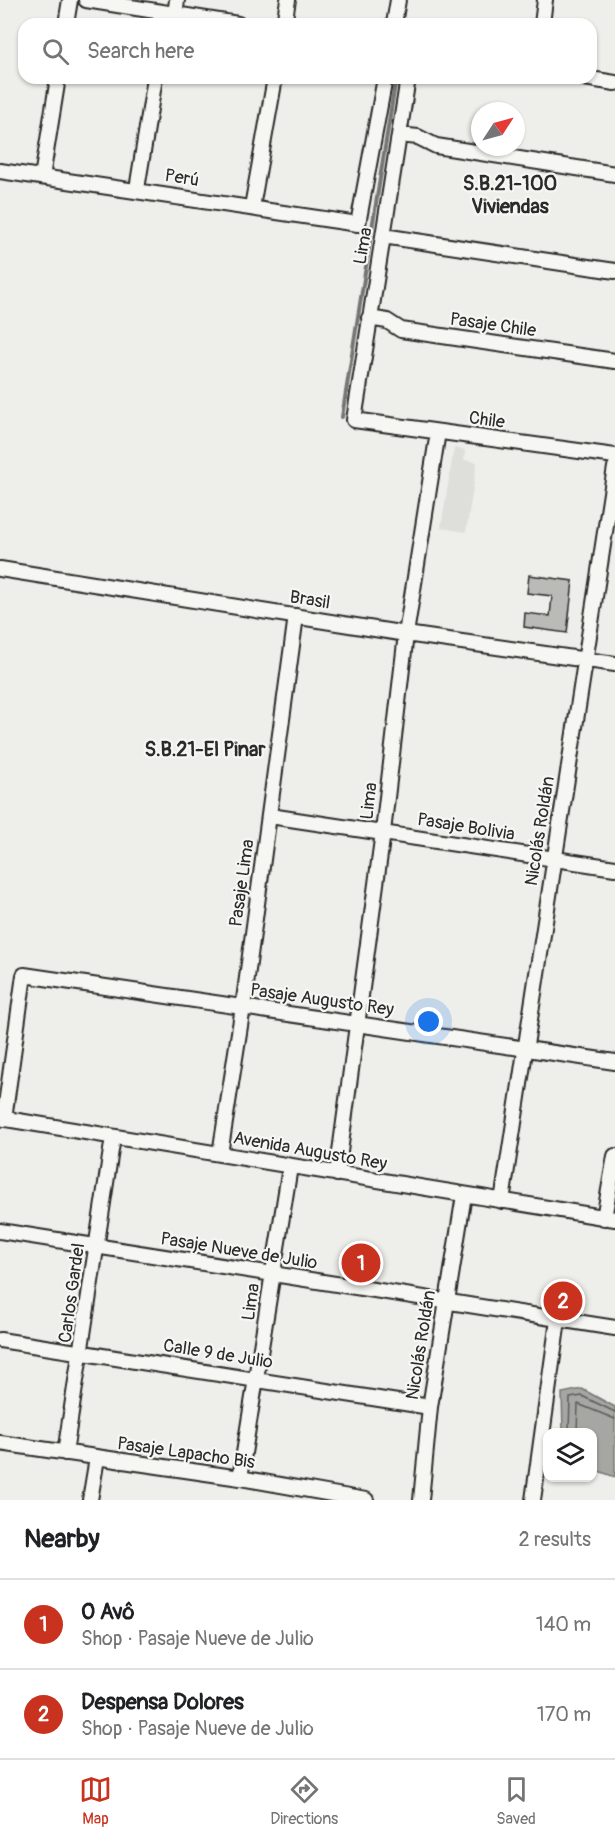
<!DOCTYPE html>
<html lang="en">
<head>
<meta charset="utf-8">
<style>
	:root { --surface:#fff; --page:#f2f2f2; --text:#202124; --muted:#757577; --line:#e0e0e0; --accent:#c8321e }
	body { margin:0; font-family:Pangolin,sans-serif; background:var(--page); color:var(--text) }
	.controls { position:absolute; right:18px; bottom:18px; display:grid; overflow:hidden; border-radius:12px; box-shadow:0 2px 4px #0004 }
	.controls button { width:54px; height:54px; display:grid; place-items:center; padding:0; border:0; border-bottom:2px solid var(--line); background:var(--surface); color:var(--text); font:30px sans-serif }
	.compass { position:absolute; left:471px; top:102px; width:54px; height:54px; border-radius:50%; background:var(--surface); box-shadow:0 2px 4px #0004; rotate:54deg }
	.you { position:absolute; left:429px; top:1022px; width:21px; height:21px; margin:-15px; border:4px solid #fff; border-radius:50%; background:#1a73e8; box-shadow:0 0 0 9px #1a73e833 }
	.badge { display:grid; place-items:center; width:39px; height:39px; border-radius:50%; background:var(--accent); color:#fff; font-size:20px; font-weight:700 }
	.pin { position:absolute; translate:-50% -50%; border:3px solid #fff; box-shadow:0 2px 6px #0006 }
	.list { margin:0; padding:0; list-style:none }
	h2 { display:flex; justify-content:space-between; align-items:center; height:78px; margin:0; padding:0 24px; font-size:26px }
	h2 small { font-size:20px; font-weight:400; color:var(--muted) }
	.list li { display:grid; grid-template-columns:39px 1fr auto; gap:18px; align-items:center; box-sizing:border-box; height:90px; padding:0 24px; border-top:2px solid var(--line) }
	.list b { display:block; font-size:22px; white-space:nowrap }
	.list p { margin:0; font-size:20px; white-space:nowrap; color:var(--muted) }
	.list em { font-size:20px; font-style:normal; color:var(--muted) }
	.icon { flex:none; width:33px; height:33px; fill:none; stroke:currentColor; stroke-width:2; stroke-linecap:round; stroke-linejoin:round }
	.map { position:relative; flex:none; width:615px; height:1500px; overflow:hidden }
	.search { position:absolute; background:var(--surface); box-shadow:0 2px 4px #0004; left:18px; right:18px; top:18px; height:66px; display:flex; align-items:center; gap:15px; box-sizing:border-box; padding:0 21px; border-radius:18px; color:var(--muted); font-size:22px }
	.sheet { height:258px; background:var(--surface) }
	nav { display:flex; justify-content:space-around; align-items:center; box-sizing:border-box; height:84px; border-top:2px solid var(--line); background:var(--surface); font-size:16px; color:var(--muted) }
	nav a { display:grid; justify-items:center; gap:3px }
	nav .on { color:var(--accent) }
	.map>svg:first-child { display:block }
	.built { fill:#dededb }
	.water { fill:#a6a6a3; stroke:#757573; stroke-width:1.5 }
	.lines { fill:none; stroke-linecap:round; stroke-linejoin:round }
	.shore { stroke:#5c5c5b; stroke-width:1.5 }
	.stream { stroke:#757573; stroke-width:4 }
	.building { fill:#babab7; stroke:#2b2b2b; stroke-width:1.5 }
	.minor-casing { stroke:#2b2b2b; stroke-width:18 }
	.minor { stroke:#f6f6f2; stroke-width:14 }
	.labels { text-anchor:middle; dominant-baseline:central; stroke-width:4.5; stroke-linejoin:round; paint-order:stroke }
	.street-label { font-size:18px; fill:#2b2b2b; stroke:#f6f6f2 }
	.neighbourhood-label { font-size:20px; font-weight:bold; fill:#2b2b2b; stroke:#f6f6f2 }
</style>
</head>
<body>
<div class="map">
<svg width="615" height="1500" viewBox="0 0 615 1500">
	<rect width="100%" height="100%" fill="#eeeeea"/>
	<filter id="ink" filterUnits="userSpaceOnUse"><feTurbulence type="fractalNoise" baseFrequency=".0167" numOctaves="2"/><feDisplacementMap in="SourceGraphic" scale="12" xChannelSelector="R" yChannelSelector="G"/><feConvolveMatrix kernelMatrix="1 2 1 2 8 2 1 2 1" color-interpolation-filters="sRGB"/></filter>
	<g filter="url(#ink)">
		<path class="built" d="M454,448l11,2 -1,10 13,2 -11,70 -25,-4z"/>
		<path class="water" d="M582,1389l33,18v70l-22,-8 -1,-37h-29l-1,-39z"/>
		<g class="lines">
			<path class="shore" d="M569,1432l1,-34 12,-2 33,16
				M577,1432l1,-28 37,15"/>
			<path class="stream" d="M342,417l54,-339"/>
		</g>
		<path class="building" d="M529,575l44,6 -6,52 -43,-6 1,-14 25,3 2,-20 -25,-3z"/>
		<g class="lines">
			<g class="minor-casing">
				<path id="minor" d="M86,0l152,24
					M66,24l4,-24
					M165,24l10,-9 2,-15
					M284,24l4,-24
					M394,24l4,-24
					M542,24l3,-24
					M408,78l-54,342 261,36
					M584,78l31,5
					M399,135l19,2 18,9 179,28
					M0,171l358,53 27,-146
					M42,177l16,-99
					M137,189l18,-111
					M252,207l23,-129
					M383,236l232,35
					M369,318l18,3 14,9 214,31
					M0,569l406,65 209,30
					M270,816l345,52
					M0,1118l615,101
					M4,1119l20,-144 591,87
					M220,1154l23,-147 53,-391
					M337,1174l46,-342 23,-198 32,-202
					M502,1201l113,-734
					M604,1218l11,-62
					M0,1231l615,97
					M0,1340l430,67
					M0,1443l240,35 126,22
					M65,1453l48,-316
					M240,1478l50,-311
					M90,1500l7,-42
					M421,1500l9,-93 34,-212
					M533,1500l25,-180"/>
			</g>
			<use href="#minor" class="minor"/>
		</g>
	</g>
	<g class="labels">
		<g class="street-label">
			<text transform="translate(182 178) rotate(9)">Perú</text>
			<text transform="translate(363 246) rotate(-80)">Lima</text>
			<text transform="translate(493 325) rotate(8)">Pasaje Chile</text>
			<text transform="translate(487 420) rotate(8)">Chile</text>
			<text transform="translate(310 600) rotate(9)">Brasil</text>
			<text transform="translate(369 801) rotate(-83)">Lima</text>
			<text transform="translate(466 827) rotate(9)">Pasaje Bolivia</text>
			<text transform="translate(540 831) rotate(-81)">Nicolás Roldán</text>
			<text transform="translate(242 883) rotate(-82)">Pasaje Lima</text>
			<text transform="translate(322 1000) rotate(8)">Pasaje Augusto Rey</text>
			<text transform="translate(310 1151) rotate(10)">Avenida Augusto Rey</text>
			<text transform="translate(239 1251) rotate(9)">Pasaje Nueve de Julio</text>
			<text transform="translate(72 1293) rotate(-82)">Carlos Gardel</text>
			<text transform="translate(251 1302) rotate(-82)">Lima</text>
			<text transform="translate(421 1345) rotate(-81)">Nicolás Roldán</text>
			<text transform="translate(218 1354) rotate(9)">Calle 9 de Julio</text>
			<text transform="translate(186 1453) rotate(8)">Pasaje Lapacho Bis</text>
		</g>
		<g class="neighbourhood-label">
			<text x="510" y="183">S.B.21-100<tspan x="510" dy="23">Viviendas</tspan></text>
			<text x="205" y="749">S.B.21-El Pinar</text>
		</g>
	</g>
</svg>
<div class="controls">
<button><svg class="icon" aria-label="layers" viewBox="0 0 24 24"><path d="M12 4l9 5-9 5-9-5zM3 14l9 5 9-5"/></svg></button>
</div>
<svg class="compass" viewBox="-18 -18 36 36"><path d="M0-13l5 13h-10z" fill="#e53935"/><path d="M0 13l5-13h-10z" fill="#757577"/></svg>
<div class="you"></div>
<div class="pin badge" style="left:361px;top:1263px">1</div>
<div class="pin badge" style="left:563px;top:1301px">2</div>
<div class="search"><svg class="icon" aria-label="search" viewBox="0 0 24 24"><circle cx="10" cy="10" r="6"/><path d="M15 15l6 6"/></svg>Search here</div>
</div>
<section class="sheet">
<h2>Nearby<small>2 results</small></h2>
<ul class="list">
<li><span class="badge">1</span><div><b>O Avô</b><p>Shop · Pasaje Nueve de Julio</p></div><em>140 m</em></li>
<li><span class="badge">2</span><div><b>Despensa Dolores</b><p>Shop · Pasaje Nueve de Julio</p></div><em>170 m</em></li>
</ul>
</section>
<nav>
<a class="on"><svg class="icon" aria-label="map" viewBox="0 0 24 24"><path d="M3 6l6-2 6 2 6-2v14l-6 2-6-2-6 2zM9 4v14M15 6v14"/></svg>Map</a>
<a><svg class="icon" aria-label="directions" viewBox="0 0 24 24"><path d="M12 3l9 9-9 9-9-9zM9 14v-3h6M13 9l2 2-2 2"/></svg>Directions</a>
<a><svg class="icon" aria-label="saved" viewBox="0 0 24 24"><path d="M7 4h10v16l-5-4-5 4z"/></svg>Saved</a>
</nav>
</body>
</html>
